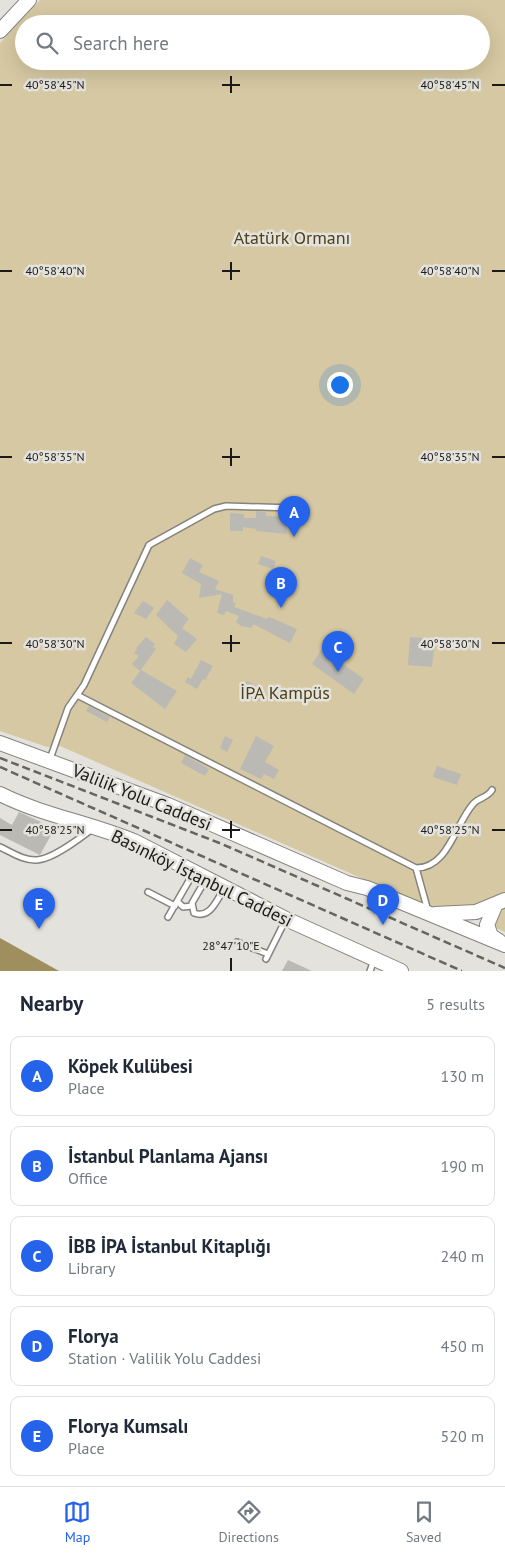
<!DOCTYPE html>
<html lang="en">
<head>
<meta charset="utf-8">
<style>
	:root { --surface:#fff; --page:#f6f6f7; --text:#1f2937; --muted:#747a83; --line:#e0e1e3; --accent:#2563eb }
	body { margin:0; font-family:"PT Sans",sans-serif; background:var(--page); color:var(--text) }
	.you { position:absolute; left:339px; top:384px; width:18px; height:18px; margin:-12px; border:4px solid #fff; border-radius:50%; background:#1a73e8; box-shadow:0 0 0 8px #1a73e833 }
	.badge { display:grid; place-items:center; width:32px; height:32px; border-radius:50%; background:var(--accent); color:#fff; font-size:16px; font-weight:700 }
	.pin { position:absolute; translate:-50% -41px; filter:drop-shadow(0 1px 2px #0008) }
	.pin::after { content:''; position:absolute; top:26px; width:18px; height:15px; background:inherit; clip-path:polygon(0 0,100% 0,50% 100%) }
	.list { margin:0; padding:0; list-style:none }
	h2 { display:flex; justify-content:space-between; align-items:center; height:65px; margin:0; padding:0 20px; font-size:21px }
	h2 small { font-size:16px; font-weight:400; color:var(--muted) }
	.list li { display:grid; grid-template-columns:32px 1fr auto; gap:15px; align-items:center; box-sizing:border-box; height:80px; margin:0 10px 10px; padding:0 10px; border:1px solid var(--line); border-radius:10px }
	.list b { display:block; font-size:19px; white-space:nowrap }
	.list p { margin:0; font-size:16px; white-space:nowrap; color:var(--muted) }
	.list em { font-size:16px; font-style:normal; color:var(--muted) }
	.icon { flex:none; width:28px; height:28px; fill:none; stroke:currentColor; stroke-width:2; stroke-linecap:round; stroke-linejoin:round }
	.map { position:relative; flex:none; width:505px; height:971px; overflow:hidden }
	.search { position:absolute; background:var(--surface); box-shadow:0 5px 20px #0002; left:15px; right:15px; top:15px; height:55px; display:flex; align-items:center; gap:12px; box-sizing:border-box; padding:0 18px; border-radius:28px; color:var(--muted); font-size:19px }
	.sheet { height:515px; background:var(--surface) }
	nav { display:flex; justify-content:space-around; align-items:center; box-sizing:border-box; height:70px; border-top:1px solid var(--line); background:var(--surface); font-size:14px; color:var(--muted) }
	nav a { display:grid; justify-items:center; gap:2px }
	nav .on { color:var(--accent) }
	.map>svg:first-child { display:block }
	.green { fill:#d5c8a2; fill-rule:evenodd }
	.water { fill:#9f8f5e }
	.building { fill:#bbb9b3 }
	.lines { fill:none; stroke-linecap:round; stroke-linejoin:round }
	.service-casing { stroke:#84837d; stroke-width:8 }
	.secondary-casing { stroke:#84837d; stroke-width:16 }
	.service { stroke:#fff; stroke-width:5 }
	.secondary { stroke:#fff; stroke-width:14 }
	.rail { stroke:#656460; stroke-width:2.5; stroke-dasharray:8 4; stroke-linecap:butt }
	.ticks { fill:none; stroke:#1b1a18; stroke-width:2 }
	.labels { text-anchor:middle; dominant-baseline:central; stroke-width:5; stroke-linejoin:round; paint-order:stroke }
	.park-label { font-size:18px; fill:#4d4018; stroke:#e4e2dc }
	.street-label { font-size:18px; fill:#1b1a18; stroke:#e4e2dc }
	.ticks-label { font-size:12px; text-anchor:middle; fill:#1b1a18; stroke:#e4e2dc; stroke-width:5; stroke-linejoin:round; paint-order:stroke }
</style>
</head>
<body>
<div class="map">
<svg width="505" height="971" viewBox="0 0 505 971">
	<rect width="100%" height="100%" fill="#e4e2dc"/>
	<path class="green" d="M40,0h465v897l-30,11 -41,2 -374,-164 -13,1 -47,-16v-688zM24,24h457v37h-457z
		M505,907v25l-13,-6 6,-16z"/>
	<path class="water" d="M0,938l59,33h-59z"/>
	<path class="building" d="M256,511l10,1v4l19,1v4h2v13l-31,-3v-2l-13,-2v4h-13v-18l14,1v4h12z
		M261,556l15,5 -3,8 -15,-5z
		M190,558l13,7 -4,7 20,9 -4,8 18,6v7l3,1 -2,4 33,12 1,-2 4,1 25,11 -7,14 -37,-19 -1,4 -11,-2 -5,-4 3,-6 -13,-5 -2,4 -7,-2 5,-19 -23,4 2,-14 -19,-11z
		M167,600l22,19 -7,9 15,11 -11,13 -12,-8 4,-8 -22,-21z
		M143,601l11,7 -8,11 -12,-6z
		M146,637l9,7 -2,3 3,2 -16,22 -8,-7 7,-8 -5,-3 3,-4 -1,-1z
		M410,637l25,2 -3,28 -24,-2z
		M322,649l42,30 -10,15 -42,-30z
		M201,660l12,6 -8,14 -2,-1 -6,10 -12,-7 3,-5 3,2z
		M141,670l36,21 -12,18 -34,-26z
		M247,681l17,9 -6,12 -18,-9z
		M89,706l21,11 -3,5 -21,-11z
		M225,736l8,4 -6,12 -7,-4z
		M256,736l18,10 -9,16 14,8 -5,9 -10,-5 -3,5 -21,-10z
		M185,755l24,14 -4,7 -24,-13z
		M437,766l24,8 -4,11 -24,-8z
		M19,812l22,10 -3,6 13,7 -11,20 -40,-20v-17l12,7z
		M288,960l24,11h-30z"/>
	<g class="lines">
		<g class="service-casing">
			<path id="service" d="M77,695l339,173c33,0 39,-45 58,-65 6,-6 13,-5 18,-13
				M50,759l18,-51 16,-23 65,-140 65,-36 12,-3 66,2
				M0,847c11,5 24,14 37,13 16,-1 42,-21 55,-31
				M416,868l12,43
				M206,879l-14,24 2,10c16,6 22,-12 30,-24
				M148,892l27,14
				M178,902l5,5 9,-1
				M168,917l26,-45
				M237,942l31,12
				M266,959l20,-40
				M370,971l4,-11"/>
		</g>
		<g class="secondary-casing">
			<path id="secondary" d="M0,31l29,-31
				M0,743l168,62 179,78 20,5 138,57
				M0,794c44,22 91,29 136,48l150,77 115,52
				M495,906l-8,19 4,11 8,5
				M435,914l41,-2 29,-12"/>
		</g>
		<use href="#service" class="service"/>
		<use href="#secondary" class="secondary"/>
		<path class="rail" d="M0,758l222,86 283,124
			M0,767l462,204"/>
	</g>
	<path class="ticks" d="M231,76v17M0,85h12M222,85h18M492,85h13M231,262v18M0,271h12M222,271h18M492,271h13M231,448v18M0,457h12M222,457h18M492,457h13M231,635v17M0,643h12M222,643h18M492,643h13M231,821v17M0,830h12M222,830h18M492,830h13M231,958v13"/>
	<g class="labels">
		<g class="park-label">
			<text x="292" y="237">Atatürk Ormanı</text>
			<text x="285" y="692">İPA Kampüs</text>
		</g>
		<g class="street-label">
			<text transform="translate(142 797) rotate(22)">Valilik Yolu Caddesi</text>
			<text transform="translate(202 878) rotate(26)">Basınköy İstanbul Caddesi</text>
		</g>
	</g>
	<g class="ticks-label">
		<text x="55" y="89">40°58'45"N</text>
		<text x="450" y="89">40°58'45"N</text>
		<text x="55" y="275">40°58'40"N</text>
		<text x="450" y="275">40°58'40"N</text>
		<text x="55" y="461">40°58'35"N</text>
		<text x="450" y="461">40°58'35"N</text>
		<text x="55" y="648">40°58'30"N</text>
		<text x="450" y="648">40°58'30"N</text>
		<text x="55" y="834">40°58'25"N</text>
		<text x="450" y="834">40°58'25"N</text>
		<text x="231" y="950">28°47'10"E</text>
	</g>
</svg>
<div class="you"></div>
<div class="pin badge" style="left:294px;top:537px">A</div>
<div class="pin badge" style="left:281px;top:608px">B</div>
<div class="pin badge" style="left:338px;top:672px">C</div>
<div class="pin badge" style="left:383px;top:925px">D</div>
<div class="pin badge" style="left:39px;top:929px">E</div>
<div class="search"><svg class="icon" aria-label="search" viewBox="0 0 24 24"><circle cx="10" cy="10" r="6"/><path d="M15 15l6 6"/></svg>Search here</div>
</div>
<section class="sheet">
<h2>Nearby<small>5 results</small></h2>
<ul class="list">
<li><span class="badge">A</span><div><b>Köpek Kulübesi</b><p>Place</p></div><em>130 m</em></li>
<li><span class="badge">B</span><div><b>İstanbul Planlama Ajansı</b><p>Office</p></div><em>190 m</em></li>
<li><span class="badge">C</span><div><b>İBB İPA İstanbul Kitaplığı</b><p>Library</p></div><em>240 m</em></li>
<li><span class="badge">D</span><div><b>Florya</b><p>Station · Valilik Yolu Caddesi</p></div><em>450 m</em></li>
<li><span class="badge">E</span><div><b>Florya Kumsalı</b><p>Place</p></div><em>520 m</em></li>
</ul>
</section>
<nav>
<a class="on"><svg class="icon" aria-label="map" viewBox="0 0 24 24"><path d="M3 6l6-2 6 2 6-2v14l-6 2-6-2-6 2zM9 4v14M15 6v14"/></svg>Map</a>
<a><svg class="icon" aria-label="directions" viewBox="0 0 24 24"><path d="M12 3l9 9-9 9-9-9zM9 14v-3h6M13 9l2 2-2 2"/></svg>Directions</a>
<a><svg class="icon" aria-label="saved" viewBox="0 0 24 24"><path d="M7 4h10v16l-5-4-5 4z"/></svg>Saved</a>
</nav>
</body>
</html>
